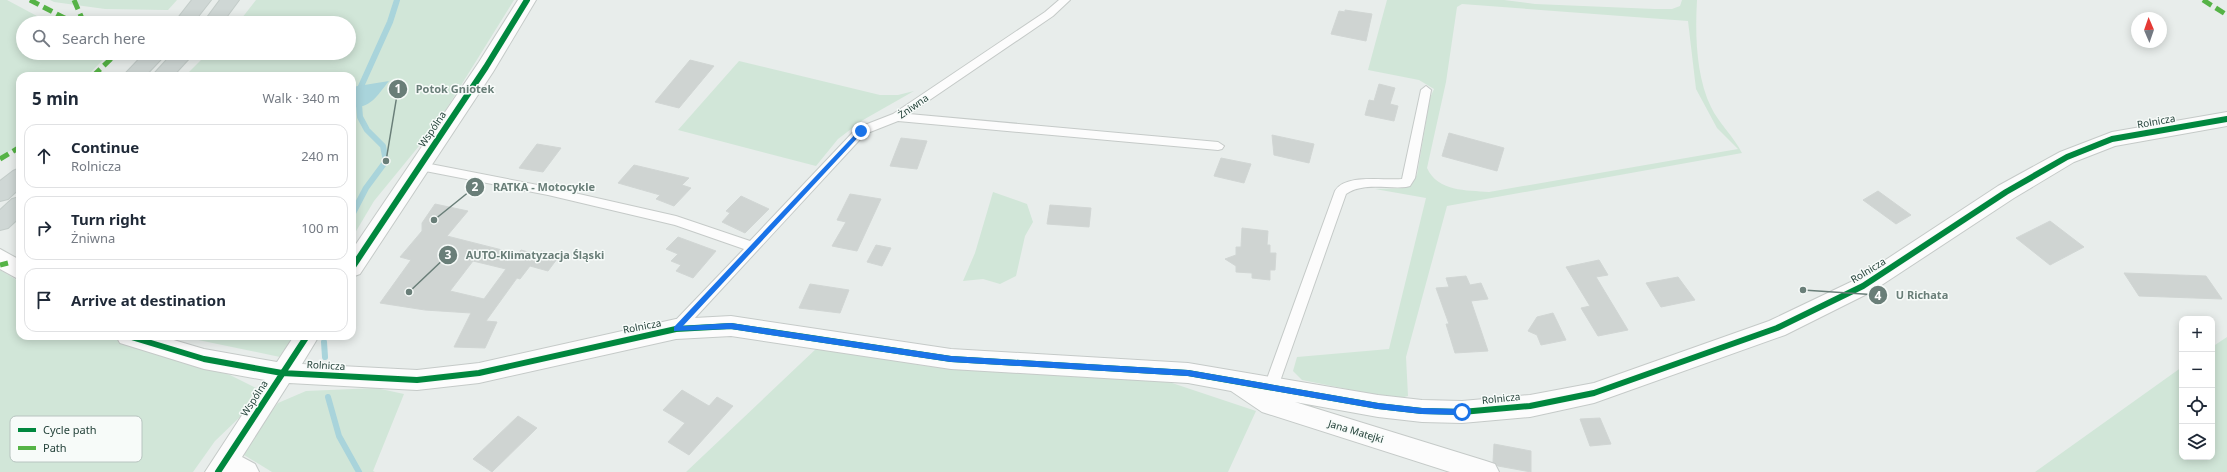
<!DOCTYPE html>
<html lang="en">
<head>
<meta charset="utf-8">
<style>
	:root { --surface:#fff; --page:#f2f2f3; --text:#1f2937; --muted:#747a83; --line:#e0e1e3 }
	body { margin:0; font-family:"Noto Sans",sans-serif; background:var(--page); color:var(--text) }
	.controls { position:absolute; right:12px; bottom:12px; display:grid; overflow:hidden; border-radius:8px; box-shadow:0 2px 10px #0003 }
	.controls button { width:36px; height:36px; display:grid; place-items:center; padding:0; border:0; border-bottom:1px solid var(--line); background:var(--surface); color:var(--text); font:20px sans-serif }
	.compass { position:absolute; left:2131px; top:12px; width:36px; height:36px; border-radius:50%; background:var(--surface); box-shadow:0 2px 10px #0003; rotate:358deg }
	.stop { position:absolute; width:12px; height:12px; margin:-9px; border:3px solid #1a73e8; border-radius:50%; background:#fff }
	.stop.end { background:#1a73e8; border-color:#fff; box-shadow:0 1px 4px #0008 }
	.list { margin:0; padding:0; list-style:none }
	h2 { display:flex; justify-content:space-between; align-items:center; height:52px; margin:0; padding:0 16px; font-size:17px }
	h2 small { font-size:13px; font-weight:400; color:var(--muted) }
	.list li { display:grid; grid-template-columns:26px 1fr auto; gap:12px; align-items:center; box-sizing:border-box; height:64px; margin:0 8px 8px; padding:0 8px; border:1px solid var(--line); border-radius:12px }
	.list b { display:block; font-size:15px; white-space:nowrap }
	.list p { margin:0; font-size:13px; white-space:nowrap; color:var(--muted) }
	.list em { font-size:13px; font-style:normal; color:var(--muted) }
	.icon { flex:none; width:22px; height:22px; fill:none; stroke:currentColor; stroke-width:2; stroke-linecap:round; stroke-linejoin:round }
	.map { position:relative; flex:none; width:2227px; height:472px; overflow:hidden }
	.search { position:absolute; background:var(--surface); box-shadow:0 2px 10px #0003; left:16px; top:16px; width:340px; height:44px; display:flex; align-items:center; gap:10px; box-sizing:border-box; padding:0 14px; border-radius:22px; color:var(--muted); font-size:15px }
	.panel { position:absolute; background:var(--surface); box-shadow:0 2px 10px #0003; left:16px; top:72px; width:340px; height:268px; border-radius:12px }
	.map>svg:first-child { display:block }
	.green { fill:#d1e6d8; fill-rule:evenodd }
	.water { fill:#a9d4db }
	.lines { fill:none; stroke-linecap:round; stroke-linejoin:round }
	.stream { stroke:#a9d4db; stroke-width:6 }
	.building { fill:#cfd4d2; stroke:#d1d6d4; fill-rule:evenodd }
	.lane-casing { stroke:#c5cac8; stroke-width:2 }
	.street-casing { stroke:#c5cac8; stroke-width:2 }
	.primary-casing { stroke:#c3ccc9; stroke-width:2 }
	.lane { fill:#fcfcfc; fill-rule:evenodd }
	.street { fill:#fcfcfc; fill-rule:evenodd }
	.primary { fill:#cfd7d5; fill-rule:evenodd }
	.quiet { stroke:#55b346; stroke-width:5; stroke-dasharray:10 5; stroke-linecap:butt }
	.cycleway-casing { stroke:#f7fbf9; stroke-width:8 }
	.cycleway { stroke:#00873e; stroke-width:6 }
	.route { fill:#1a73e8 }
	.labels { text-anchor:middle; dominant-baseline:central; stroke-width:3; stroke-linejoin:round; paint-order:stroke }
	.street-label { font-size:10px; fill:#24423a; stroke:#f7fbf9 }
	.key { fill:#f7fbf9; stroke:#b8c4c0; stroke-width:1 }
	.key-label { font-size:11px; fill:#24423a }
	.leader { fill:none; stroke:#697e78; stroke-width:1.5 }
	.callout-dot { fill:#697e78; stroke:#f7fbf9; stroke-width:1.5 }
	.mark-label { font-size:12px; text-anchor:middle; font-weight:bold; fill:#fff }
	.callout-label { font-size:11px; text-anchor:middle; font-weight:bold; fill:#697e78; stroke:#f7fbf9; stroke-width:3; stroke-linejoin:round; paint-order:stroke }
</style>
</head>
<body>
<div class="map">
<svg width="2227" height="472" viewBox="0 0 2227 472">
	<rect width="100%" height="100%" fill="#e8edeb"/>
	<path class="green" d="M0,0h7l43,23h-27v30h82l3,2 -21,21h-67v69l-20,12z
		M50,0h127l-9,10 -63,-1 -51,-7z
		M256,0h258l-77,124 -63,77 -22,37v-162h-167l23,-23h141v-30h-111z
		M1387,0h117l31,4 120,5h17l8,-3 2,-6h15c-2,34 -1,76 14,107 7,15 23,30 31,46l-295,53 -41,151 2,39 -11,3 -95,-19 -9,-9 4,-14 92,-8 37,-151 -51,-9 29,-1 13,-13 13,-77 4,-9 -15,-9 -51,-10zM1462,4l226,17 8,68 21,39 21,21 -249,43c-23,-2 -51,0 -62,-24l19,-86 11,-75z
		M739,61l141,34h18l16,-4 -51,29 -25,19 -22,27 -138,-36z
		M993,192l34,12 6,18 -8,14 -9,40 -16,8 -17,-5 -20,2 12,-28z
		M0,270l20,12v54h95l115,39 26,13 -16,29 -25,24 -22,31h-193z
		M179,336h114l-13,21z
		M2227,337v135h-192l147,-105v90h30v-110z
		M818,347l107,19 244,16 87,29 -28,61h-542z
		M376,388l28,6 -31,77 2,1h-103l-33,-20 39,-49 28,-12z"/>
	<path class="water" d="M389,81c-11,13 -18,28 -37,26v-20z"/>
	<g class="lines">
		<path class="stream" d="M352,215l14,-27 20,-27 -3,-15 -16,-16 -7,-13 -2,-24 32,-71 7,-22
			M324,342l1,15
			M328,397l11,39 20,36"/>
	</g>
	<path class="building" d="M1345,10l27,4 -6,27 -35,-7 8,-23 6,1z
		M690,60l24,6 -35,42 -24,-6z
		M1379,84l16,4 -5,16 8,2 -4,15 -29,-6 4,-15 5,1z
		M1449,133l55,15 -7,23 -55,-15z
		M1272,135l42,9 -5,19 -35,-8z
		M901,138l26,3 -10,28 -27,-3z
		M537,144l24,4 -18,24 -24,-4z
		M1221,158l30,6 -7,19 -30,-7z
		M634,165l55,13 -7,7 9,3 -17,18 -18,-7 4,-4 -42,-12z
		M1878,191l33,24 -15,9 -33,-24z
		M850,194l31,5 -24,52 -25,-5 14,-24 -9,-2z
		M741,196l28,13 -24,24 -23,-11 8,-9 -4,-2z
		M435,204l33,7 -21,25 71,18 3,-4 18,5 2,-4 19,4 -12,16 -18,-5 -10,13 -3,-1 -31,43 11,1 -12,26 -31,-1 17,-34 -46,-3 -45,-7 31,-43 -11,-3 22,-26v-8zM473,261l33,8 -22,30 -34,-8z
		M1050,205l41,3 -2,19 -42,-3z
		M2050,221l34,26 -34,18 -34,-27z
		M1242,228l26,3 -1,14h3v8h6l-1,17h-5v10l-18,-2v-5l-16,-1v-6l-11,-7 11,-4v-8h5z
		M678,237l38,14 -23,27 -17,-7 5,-6 -10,-4 7,-7 -12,-5z
		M876,245l15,3 -9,18 -15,-4z
		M1599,260l9,15 -12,2 32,53 -30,6 -17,-28 9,-2 -24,-39z
		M2124,273l82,3 16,23 -83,-3z
		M1466,276l4,9 11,-2 7,16 -17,2 17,50 -33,2 -9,-29h3l-13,-36 13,-1 -3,-9z
		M1678,277l17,23 -34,7 -15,-24z
		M810,284l39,6 -9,23 -41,-5z
		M1553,313l13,27 -25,5 -4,-10 -9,-4 9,-14z
		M682,390l27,16 8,-9 16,9 -44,49 -21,-13 17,-19 -22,-13z
		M518,416l19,12 -45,44 -19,-13z
		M1600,418l11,26 -21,2 -10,-27z
		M1494,444l37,7v21l-33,-6 -5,-4z"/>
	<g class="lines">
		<g class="lane-casing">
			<path id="lane" d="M1059,0h11l-17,16 -144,98 309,28 6,4 -2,3 -4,1 -320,-29 -33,13 -184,199 -5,1 -5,-1 -1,-4 1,-4 73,-76 -69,-24 -127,-30 -128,-25 -6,-4 6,-4 128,25 128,29 74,25 107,-113 36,-14 152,-102z
				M1426,86l5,4 -16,88 -5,8 -4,1c-19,2 -43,-5 -60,7l-68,193 -2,4 -5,2 -5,-2 -2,-4 71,-196c10,-18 50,-10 67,-12l19,-89z"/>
		</g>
		<g class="street-casing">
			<path id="street" d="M518,0h18l-43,72 -133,202 -8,3v-27l127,-188z
				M2227,112v14l-112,20 -41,16 -60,36 -143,94 -86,43 -191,68 -64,14 -68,6 -40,-1 -44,-5 -83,-15 191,59 9,3 4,8h-49l-188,-60 -31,-21 -43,-8 -237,-14 -220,-33 -55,3 -197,44 -62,7 -128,-7 -47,74 13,7 4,8h-54l60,-92 -61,-11 -84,-26 -4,-7h44l44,13 73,13 17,-26h25l-17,28 115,6 62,-7 197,-44 55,-3 220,33 237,14 190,32 44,5 40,1 68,-6 64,-12 175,-62 86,-41 143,-94 62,-34 52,-20z
				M0,249l20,11v20l-20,-11z"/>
		</g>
		<g class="primary-casing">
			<path id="primary" d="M192,0h19l-18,23h-19z
				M220,0h19l-17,23h-19z
				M145,53h22l-22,23h-22z
				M173,53h21l-21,23h-21z
				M20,168v20l-12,11 -8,2v-20l13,-10z
				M20,197v20l-12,11 -8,2v-20l12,-11z"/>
		</g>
		<use href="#lane" class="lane"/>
		<use href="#street" class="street"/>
		<use href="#primary" class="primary"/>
		<path class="quiet" d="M30,0l44,23
			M74,0l10,23
			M2203,0l24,15
			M93,76l24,-23
			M0,159l20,-12
			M0,265l8,-2"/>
		<g class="cycleway-casing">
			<path id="cycleway" d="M352,268l134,-201 41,-67
				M128,336l76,23 78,14 135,7 62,-7 197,-44 55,-3 220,33 237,14 190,33 44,5 40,1 68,-6 64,-13 183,-65 86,-42 143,-94 61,-35 45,-18 115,-20
				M218,472l89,-136"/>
		</g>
		<use href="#cycleway" class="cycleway"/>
	</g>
	<path class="route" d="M861,128l2,4 -180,194 48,-3 220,33 237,14 190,33 44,5 40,1 4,3 -4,3 -40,-1 -44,-5 -190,-33 -237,-14 -220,-33 -57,2v-4z"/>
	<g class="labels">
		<g class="street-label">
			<text transform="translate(913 106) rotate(-35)">Żniwna</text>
			<text transform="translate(2156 121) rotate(-10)">Rolnicza</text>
			<text transform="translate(432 129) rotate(-56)">Wspólna</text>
			<text transform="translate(1868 270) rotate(-31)">Rolnicza</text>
			<text transform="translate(642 326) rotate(-11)">Rolnicza</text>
			<text transform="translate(326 365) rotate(3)">Rolnicza</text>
			<text transform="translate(254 398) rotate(-57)">Wspólna</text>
			<text transform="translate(1501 398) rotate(-6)">Rolnicza</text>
			<text transform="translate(1356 431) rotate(17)">Jana Matejki</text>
		</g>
	</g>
	<rect x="10" y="416" width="132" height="46" rx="6" class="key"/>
	<rect x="18" y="428" width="18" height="4" fill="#00873e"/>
	<rect x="18" y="446" width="18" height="4" fill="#55b346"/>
	<g class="key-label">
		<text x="43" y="434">Cycle path</text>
		<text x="43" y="452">Path</text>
	</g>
	<path class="leader" d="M386 161L398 89M434 220L475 187M409 292L448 255M1803 290L1878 295"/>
	<g class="callout-dot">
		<circle cx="386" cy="161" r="4"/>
		<circle cx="434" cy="220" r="4"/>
		<circle cx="409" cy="292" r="4"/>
		<circle cx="1803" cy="290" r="4"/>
		<circle cx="398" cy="89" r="10"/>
		<circle cx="475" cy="187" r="10"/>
		<circle cx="448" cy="255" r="10"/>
		<circle cx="1878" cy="295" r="10"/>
	</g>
	<g class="mark-label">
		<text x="398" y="93">1</text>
		<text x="475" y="191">2</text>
		<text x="448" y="259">3</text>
		<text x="1878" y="300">4</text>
	</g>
	<g class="callout-label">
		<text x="455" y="93">Potok Gniotek</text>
		<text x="544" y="191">RATKA - Motocykle</text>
		<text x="535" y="259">AUTO-Klimatyzacja Śląski</text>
		<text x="1922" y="299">U Richata</text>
	</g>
</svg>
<div class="controls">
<button>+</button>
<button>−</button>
<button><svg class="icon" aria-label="locate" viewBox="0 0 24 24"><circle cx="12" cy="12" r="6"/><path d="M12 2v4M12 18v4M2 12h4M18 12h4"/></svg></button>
<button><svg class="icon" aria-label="layers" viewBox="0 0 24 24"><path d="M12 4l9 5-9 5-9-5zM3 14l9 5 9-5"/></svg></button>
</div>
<svg class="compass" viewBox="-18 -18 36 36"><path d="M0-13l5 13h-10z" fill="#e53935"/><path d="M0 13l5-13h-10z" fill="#747a83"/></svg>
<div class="stop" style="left:1462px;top:412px"></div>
<div class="stop end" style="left:861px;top:131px"></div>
<div class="search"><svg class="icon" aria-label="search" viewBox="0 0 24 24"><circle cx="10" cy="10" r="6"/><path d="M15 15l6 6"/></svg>Search here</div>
<section class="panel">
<h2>5 min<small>Walk · 340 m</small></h2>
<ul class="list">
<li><svg class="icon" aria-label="ahead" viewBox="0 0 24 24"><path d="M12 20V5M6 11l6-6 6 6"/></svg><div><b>Continue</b><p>Rolnicza</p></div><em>240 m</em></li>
<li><svg class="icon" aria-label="right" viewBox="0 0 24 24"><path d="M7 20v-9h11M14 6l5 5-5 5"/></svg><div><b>Turn right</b><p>Żniwna</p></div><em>100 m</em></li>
<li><svg class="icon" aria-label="arrive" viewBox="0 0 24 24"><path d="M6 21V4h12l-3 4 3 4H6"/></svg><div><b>Arrive at destination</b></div></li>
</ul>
</section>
</div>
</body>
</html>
